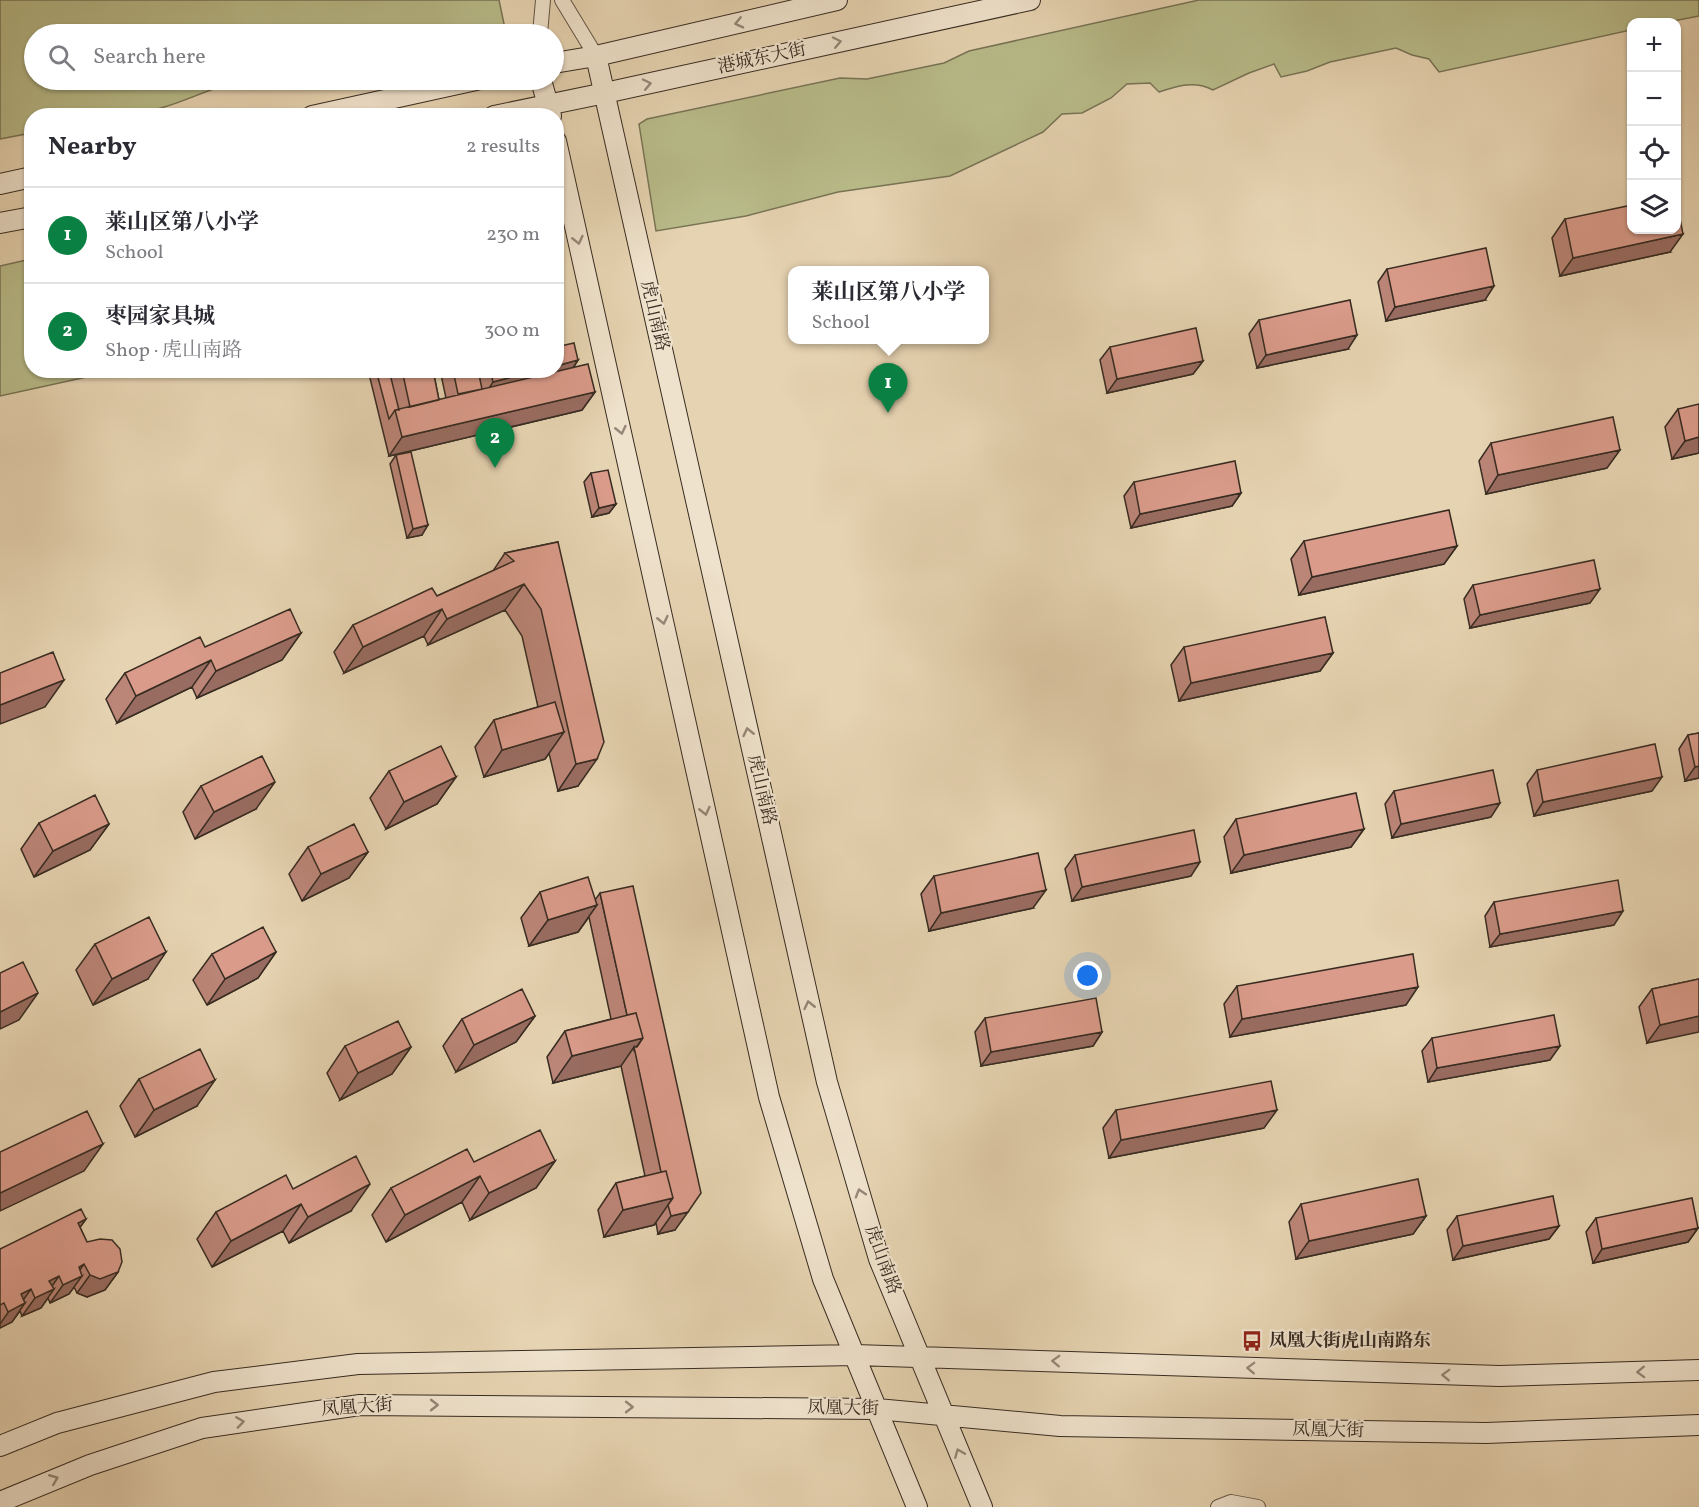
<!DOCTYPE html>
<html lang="en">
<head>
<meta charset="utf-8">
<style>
	:root { --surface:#fff; --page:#f2f2f3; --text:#2b2b33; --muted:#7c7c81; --line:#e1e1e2; --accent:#0b8043 }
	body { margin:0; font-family:Vollkorn,"Noto Serif SC",serif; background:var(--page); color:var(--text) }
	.controls { position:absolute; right:18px; top:18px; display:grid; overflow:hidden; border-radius:12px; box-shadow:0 2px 4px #0004 }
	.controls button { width:54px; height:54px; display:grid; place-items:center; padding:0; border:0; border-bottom:2px solid var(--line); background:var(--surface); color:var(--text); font:30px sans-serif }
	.you { position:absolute; left:1088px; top:976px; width:21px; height:21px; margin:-15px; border:4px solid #fff; border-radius:50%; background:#1a73e8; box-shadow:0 0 0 9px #1a73e833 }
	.badge { display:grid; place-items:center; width:39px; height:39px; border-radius:50%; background:var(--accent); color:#fff; font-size:20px; font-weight:700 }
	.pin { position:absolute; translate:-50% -50px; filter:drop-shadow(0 2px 3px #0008) }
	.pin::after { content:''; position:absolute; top:32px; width:21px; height:18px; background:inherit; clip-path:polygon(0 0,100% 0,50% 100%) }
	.popup { position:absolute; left:788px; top:266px; width:201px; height:78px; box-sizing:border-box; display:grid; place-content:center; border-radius:12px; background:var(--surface); filter:drop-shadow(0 2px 4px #0005); font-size:20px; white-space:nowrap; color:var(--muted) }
	.popup b { font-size:22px; color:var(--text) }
	.popup::after { content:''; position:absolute; left:50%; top:100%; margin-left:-12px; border:12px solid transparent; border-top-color:var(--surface) }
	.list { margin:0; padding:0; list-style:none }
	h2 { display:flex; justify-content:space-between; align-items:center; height:78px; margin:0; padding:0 24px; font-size:26px }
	h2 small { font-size:20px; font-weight:400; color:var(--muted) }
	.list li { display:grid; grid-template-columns:39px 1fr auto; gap:18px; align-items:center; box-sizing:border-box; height:96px; padding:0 24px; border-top:2px solid var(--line) }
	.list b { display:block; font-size:22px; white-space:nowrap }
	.list p { margin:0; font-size:20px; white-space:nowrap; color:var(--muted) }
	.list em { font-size:20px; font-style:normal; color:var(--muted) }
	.icon { flex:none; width:33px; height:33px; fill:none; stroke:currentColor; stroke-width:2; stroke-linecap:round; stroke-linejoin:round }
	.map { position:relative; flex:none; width:1699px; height:1507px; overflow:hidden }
	.search { position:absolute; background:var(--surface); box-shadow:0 2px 4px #0004; left:24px; top:24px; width:540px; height:66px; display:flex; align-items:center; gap:15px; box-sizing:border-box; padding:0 21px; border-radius:33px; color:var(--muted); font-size:22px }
	.panel { position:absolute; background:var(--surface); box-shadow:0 2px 4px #0004; left:24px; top:108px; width:540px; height:270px; border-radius:24px }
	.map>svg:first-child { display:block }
	.green { fill:#b8bb89; stroke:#787456; stroke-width:1.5 }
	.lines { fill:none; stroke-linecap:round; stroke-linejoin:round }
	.street-casing { stroke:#645646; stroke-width:16 }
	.secondary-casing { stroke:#382c22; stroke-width:22 }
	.street { stroke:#efe2cc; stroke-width:14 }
	.secondary { stroke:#efe2cc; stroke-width:20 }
	.wall { fill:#bb8577; stroke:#382c22; stroke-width:1.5 }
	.shaded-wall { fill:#996c61; stroke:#382c22; stroke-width:1.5 }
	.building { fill:#da9b8a; stroke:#382c22; stroke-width:1.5 }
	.oneway { stroke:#948777 }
	.labels { text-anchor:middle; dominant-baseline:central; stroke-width:4.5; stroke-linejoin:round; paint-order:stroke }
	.street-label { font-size:18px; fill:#382c22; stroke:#efe2cc }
	.poi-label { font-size:18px; font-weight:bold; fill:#382c22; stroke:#efe2cc; text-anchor:start }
</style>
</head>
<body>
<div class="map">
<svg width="1699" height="1507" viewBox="0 0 1699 1507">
	<rect width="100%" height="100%" fill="#e6d3b1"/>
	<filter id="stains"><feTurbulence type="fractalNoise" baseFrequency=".00333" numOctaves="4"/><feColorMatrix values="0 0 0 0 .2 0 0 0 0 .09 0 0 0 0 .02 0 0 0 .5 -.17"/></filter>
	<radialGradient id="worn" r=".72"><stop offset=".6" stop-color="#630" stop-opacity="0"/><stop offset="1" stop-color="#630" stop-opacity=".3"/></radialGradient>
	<path class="green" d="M0,0h499l5,24 -15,10h-455v46h211c-29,5 -55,20 -84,28 -42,11 -86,8 -129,8l-1,17 -31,6z
		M1199,0h500v16l-31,6h-36l-1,8 -192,42 -10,-13 -17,-4 -16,-7 -66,14 -23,9 -26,6 -7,-13 -25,9 -36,17c-18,-10 -36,-4 -54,2l-9,-9 -23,1 -16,14 -29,15 -20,1 -19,18 -93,44 -112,16 -92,24 -90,15 -17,-107 8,-5 193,-41 27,1 77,-16 25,-12z
		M31,259l1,111 82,1 -114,25v-130z"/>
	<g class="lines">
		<g class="street-casing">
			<path id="street" d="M562,0l34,56
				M540,34l3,-34
				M1218,1507l13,-5 27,5"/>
		</g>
		<g class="secondary-casing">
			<path id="secondary" d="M596,56l231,1026 52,177 103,248
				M554,63l42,-7 241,-56
				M541,80l10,36
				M312,116l164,-36
				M494,116l111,-23 425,-93
				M556,141l213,956 54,182 94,228
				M0,184l32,-7
				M0,223l32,-6
				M0,1446l57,-23 157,-41 144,-18 497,-9 644,21 200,-6
				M0,1502l90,-37 112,-37 158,-23 517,4 183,17 426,7 213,-8"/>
		</g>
		<use href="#street" class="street"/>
		<use href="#secondary" class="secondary"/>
	</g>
	<path class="wall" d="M1565,219l105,33 -110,24 -8,-38z
		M1387,269l98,31 -99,21 -8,-39z
		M1259,320l89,29 -91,19 -8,-34z
		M1110,347l93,14 -10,13 -86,19 -7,-33z
		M578,360l-5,8 22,24 -13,18 -193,46 -21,-86h65l6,30 7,-2 -6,-28h38l2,8 5,-8h71z
		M1678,409l21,44 -27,6 -7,-32z
		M1491,443l116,25 -121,26 -7,-33z
		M396,455l26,80 -15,3 -17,-74z
		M591,473l25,31 -7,9 -17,4 -8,-35z
		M1134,482l107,11 -9,13 -101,22 -7,-32z
		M1304,541l153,5 -13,18 -145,31 -8,-36z
		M558,542l20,244 -20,5 -9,-38 -4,6 -61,18 -9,-30 19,-27 44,-13 -16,-71 -17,-26 -77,35 -4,-9 -80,37 -10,-21 19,-27 84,-29 56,-25 12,-18z
		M1473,585l117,18 -120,25 -6,-29z
		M301,633l-19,27 -85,38 -5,-11 -75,36 -11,-24 19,-26 80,-26z
		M1184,647l149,6 -13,18 -141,30 -8,-36z
		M1699,733v45l-14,3 -6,-32 9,-14z
		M1537,770l115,21 -118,25 -7,-32z
		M389,771l67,6 -19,27 -51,25 -16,-31z
		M201,786l55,23 -61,30 -12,-27z
		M1394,791l97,26 -99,21 -7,-34z
		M1236,819l128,10 -13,18 -120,26 -7,-36z
		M39,823l70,1 -19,26 -56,27 -13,-28z
		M308,847l60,5 -19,26 -47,23 -13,-27z
		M1075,855l116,21 -119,25 -7,-32z
		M934,876l99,32 -104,23 -8,-37z
		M540,892l55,8 5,-7 75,337 -17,4 -2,-11 -2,2 -50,12 -6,-27 18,-27 29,-7 -24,-110 -68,17 -6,-26 18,-26 46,-12 -22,-102 -11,15 -49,14 -8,-28z
		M1494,902l120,23 -124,22 -5,-31z
		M95,944l53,35 -55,26 -17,-35z
		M276,952l-18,26 -51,27 -14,-25 19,-26z
		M1699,979l-52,64 -8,-36 13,-18z
		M1237,986l169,19 -176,32 -6,-33z
		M535,1016l-19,26 -60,30 -13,-26 19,-27z
		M985,1018l117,14 -9,14 -112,20 -6,-34z
		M1432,1038l118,22 -122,22 -6,-31z
		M345,1046l66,1 -19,27 -52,26 -13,-27z
		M139,1079l58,27 -62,31 -15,-31z
		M1116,1110l148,18 -155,30 -6,-30z
		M555,1161l-19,27 -66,32 -8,-18 -76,40 -14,-27 19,-27 83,-26z
		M293,1189l58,22 -62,32 -6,-12 -71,36 -15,-28 19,-27z
		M1301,1204l125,12 -13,18 -117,25 -7,-37z
		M1457,1216l102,10 -10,13 -96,21 -6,-30z
		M1596,1218l102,10 -10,14 -95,21 -7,-31z
		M86,1219l-6,8 7,15 31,30 -13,18 -18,7 -10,-4 -3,-6 -5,7 -19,9 -2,-5 -7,10 -19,8 -2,-5 -8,11 -12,6v-79z"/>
	<path class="shaded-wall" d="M1683,234l-13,18 -110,24 13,-18z
		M1494,286l-9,14 -99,21 9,-14z
		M1357,335l-9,14 -91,19 9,-13z
		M578,360l-9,14 -85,22 9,-14 46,-12h17v-4z
		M1203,361l-10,13 -86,19 10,-14z
		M595,392l-13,18 -193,46 13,-19z
		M1699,437v16l-27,6 13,-18z
		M1620,450l-13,18 -121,26 12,-19z
		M1241,493l-9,13 -101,22 9,-14z
		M616,504l-7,9 -17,4 7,-9z
		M428,525l-6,10 -15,3 6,-9z
		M1457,546l-13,18 -145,31 13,-18z
		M524,584l-19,26 -77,35 19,-26z
		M1600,589l-10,14 -120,25 10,-13z
		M442,609l-18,27 -80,37 19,-26z
		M301,633l-19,27 -85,38 19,-27z
		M1333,653l-13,18 -141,30 12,-18z
		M211,660l-19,27 -75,36 19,-27z
		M64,680l-19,27 -45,17v-19z
		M564,732l-19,27 -61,18 18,-27z
		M597,759l-19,27 -20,5 18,-27z
		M1699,766v12l-14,3 10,-14z
		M456,777l-19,27 -51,25 18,-27z
		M1662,777l-10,14 -118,25 9,-14z
		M275,782l-19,27 -61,30 19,-27z
		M1500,803l-9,14 -99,21 9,-14z
		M109,824l-19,26 -56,27 19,-26z
		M1364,829l-13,18 -120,26 13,-18z
		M368,852l-19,26 -47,23 19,-27z
		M1200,862l-9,14 -119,25 10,-14z
		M1046,890l-13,18 -104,23 12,-18z
		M597,905l-19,27 -49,14 19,-26z
		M1623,911l-9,14 -124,22 10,-13z
		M166,952l-18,27 -55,26 19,-26z
		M276,952l-18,26 -51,27 18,-26z
		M1418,987l-12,18 -176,32 12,-18z
		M38,993l-19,27 -19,9v-17z
		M535,1016l-19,26 -60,30 18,-27z
		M1699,1016v16l-52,11 13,-18z
		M1102,1032l-9,14 -112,20 10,-14z
		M643,1038l-9,12v-3l-13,19 -68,17 19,-27z
		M1560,1046l-10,14 -122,22 9,-14z
		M411,1047l-19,27 -52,26 18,-27z
		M215,1080l-18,26 -62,31 19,-27z
		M1277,1110l-13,18 -155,30 12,-18z
		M103,1144l-19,27 -84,40v-18z
		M555,1161l-19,27 -66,32 19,-27z
		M480,1176l-18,26 -76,40 19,-27z
		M370,1184l-19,27 -62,32 19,-26z
		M673,1198l-19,27 -50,12 19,-27z
		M301,1204l-18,27 -71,36 19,-26z
		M688,1212l-13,18 -17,4 13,-18z
		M1426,1216l-13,18 -117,25 13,-18z
		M86,1219l-13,18 5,-14z
		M1559,1226l-10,13 -96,21 10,-14z
		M1698,1228l-10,14 -95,21 9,-14z
		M84,1264l-11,16 9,-4 -13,18 -19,9 13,-18 16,-18z
		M118,1272l-13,18 -18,7 -10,-4 13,-18z
		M59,1276l-11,16 6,-3 -13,19 -19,8 13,-18 14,-17z
		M31,1289l-12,17 6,-3 -13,19 -12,6v-4l21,-30z"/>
	<path class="building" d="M1677,204l6,30 -110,24 -8,-39 67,-14v25h45z
		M1486,248l8,38 -99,21 -8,-38z
		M1350,300l7,35 -91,20 -7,-35z
		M1196,328l7,33 -86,18 -7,-32z
		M574,343l4,17 -22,6v-19z
		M588,364l7,28 -193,45 -7,-27z
		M376,370h13l10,40h-4l-6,9z
		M402,370h31l6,30 -29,7z
		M453,370h25l4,19 -24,5z
		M490,370h49l-46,12z
		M1699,404v33l-14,4 -7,-32z
		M1613,417l7,33 -122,25 -7,-32z
		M411,452l17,73 -15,4 -17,-74z
		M1235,461l6,32 -101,21 -6,-32z
		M608,470l8,34 -17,4 -8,-35z
		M1449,510l8,36 -145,31 -8,-36z
		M558,542l46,200 -7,17 -21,5 -35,-155 -17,-25 -77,35 -5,-10 -79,38 -10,-22 79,-37 5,8 77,-35 -9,-8z
		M1594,560l6,29 -120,26 -7,-30z
		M290,609l11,24 -85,38 -5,-11 -75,36 -11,-23 75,-36 5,10z
		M1325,617l8,36 -142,30 -7,-36z
		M53,652l11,28 -64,25v-32z
		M555,702l9,30 -62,18 -8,-30z
		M1699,733v33l-4,1 -7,-32z
		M1655,744l7,33 -119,25 -6,-32z
		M441,746l15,31 -52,25 -15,-31z
		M262,756l13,26 -61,30 -13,-26z
		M1493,770l7,33 -99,21 -7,-33z
		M1356,793l8,36 -120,26 -8,-36z
		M95,795l14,29 -56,27 -14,-28z
		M354,824l14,28 -47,22 -13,-27z
		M1194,830l6,32 -118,25 -7,-32z
		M1038,853l8,37 -105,23 -7,-37z
		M588,877l9,28 -49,15 -8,-28z
		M1618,880l5,31 -123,23 -6,-32z
		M633,886l68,307 -13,19 -17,4 -3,-11 5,-7 -7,-27 -5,1 -27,-125h3l6,-9 -7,-25 -9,2 -27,-122z
		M149,917l17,35 -54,27 -17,-35z
		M263,927l13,25 -51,27 -13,-25z
		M1413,954l5,33 -176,32 -5,-33z
		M23,962l15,31 -38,19v-39z
		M1699,979v37l-39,9 -8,-36z
		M522,989l13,27 -61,29 -12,-26z
		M1096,998l6,34 -111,20 -6,-34z
		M636,1013l7,25 -71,18 -7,-25z
		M1554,1015l6,31 -123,22 -5,-30z
		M398,1021l13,26 -53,26 -13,-27z
		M200,1049l15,31 -61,30 -15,-31z
		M1271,1081l6,29 -156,30 -5,-30z
		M87,1111l16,33 -103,49v-41z
		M540,1130l15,31 -66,32 -9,-17 -75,39 -14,-27 76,-39 7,13z
		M356,1156l14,28 -62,33 -7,-13 -70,37 -15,-29 70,-37 7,14z
		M666,1171l7,27 -50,12 -7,-27z
		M1418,1179l8,37 -117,25 -8,-37z
		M1553,1196l6,30 -96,20 -6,-30z
		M1692,1198l6,30 -96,21 -6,-31z
		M81,1209l5,10 -8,4 9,19 13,-3 12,1 8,9 2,13 -4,10 -18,7 -10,-4 -6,-11 -5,3 3,9 -19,9 -4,-9 -10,5 5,8 -19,9 -4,-9 -10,5 4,9 -17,9 -4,-9 -4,2v-56z"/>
	<defs><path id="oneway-chevron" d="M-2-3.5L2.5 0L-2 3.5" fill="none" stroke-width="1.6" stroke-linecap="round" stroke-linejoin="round" transform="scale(1.5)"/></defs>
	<g class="oneway">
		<use href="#oneway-chevron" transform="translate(739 23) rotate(167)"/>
		<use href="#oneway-chevron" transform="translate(837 42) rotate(-12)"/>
		<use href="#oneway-chevron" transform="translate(647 84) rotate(-12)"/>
		<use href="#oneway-chevron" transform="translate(578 240) rotate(77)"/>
		<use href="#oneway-chevron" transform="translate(621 430) rotate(77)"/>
		<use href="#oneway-chevron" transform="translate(663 620) rotate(77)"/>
		<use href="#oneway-chevron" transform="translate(748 732) rotate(-103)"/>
		<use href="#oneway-chevron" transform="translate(705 811) rotate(77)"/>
		<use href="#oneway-chevron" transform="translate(809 1005) rotate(-103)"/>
		<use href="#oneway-chevron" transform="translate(860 1193) rotate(-107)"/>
		<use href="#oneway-chevron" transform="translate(1056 1361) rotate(-178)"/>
		<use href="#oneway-chevron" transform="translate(1251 1368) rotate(-178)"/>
		<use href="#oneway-chevron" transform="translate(1641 1372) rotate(178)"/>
		<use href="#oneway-chevron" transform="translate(1446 1375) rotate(-178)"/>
		<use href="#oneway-chevron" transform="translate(434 1405)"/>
		<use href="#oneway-chevron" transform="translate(629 1407)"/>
		<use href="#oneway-chevron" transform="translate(240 1422) rotate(-8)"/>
		<use href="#oneway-chevron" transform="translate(959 1453) rotate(-112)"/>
		<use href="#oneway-chevron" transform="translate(54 1479) rotate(-22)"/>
	</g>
	<defs>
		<g id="bus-bare" transform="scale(1.62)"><path d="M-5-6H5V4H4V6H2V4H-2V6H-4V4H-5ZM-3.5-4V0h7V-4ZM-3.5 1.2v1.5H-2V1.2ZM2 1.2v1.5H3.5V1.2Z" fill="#8f2418" stroke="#efe2cc" stroke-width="2.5" paint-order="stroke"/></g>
	</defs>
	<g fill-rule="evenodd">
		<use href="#bus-bare" x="1252" y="1341"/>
	</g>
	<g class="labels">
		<g class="street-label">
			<text transform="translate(762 59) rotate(-12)">港城东大街</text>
			<text transform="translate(654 316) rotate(77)">虎山南路</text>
			<text transform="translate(761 790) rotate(77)">虎山南路</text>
			<text transform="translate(882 1260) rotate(70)">虎山南路</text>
			<text transform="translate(357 1408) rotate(-4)">凤凰大街</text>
			<text transform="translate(843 1409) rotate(1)">凤凰大街</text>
			<text transform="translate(1328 1431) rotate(1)">凤凰大街</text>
		</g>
		<g class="poi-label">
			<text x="1269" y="1341">凤凰大街虎山南路东</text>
		</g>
	</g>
	<rect width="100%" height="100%" filter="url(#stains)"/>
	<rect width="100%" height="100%" fill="url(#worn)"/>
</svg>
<div class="controls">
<button>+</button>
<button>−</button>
<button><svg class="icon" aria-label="locate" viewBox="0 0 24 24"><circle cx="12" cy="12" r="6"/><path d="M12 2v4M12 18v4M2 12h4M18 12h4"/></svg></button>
<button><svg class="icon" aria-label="layers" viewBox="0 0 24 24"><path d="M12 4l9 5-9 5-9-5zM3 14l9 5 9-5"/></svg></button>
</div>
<div class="you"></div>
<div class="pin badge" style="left:888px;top:413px">1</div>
<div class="popup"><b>莱山区第八小学</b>School</div>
<div class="pin badge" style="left:495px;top:468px">2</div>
<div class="search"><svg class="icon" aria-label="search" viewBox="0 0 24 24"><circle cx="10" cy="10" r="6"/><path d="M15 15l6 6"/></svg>Search here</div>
<section class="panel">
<h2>Nearby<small>2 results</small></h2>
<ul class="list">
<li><span class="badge">1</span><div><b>莱山区第八小学</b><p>School</p></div><em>230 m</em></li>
<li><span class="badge">2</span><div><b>枣园家具城</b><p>Shop · 虎山南路</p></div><em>300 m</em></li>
</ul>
</section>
</div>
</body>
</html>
